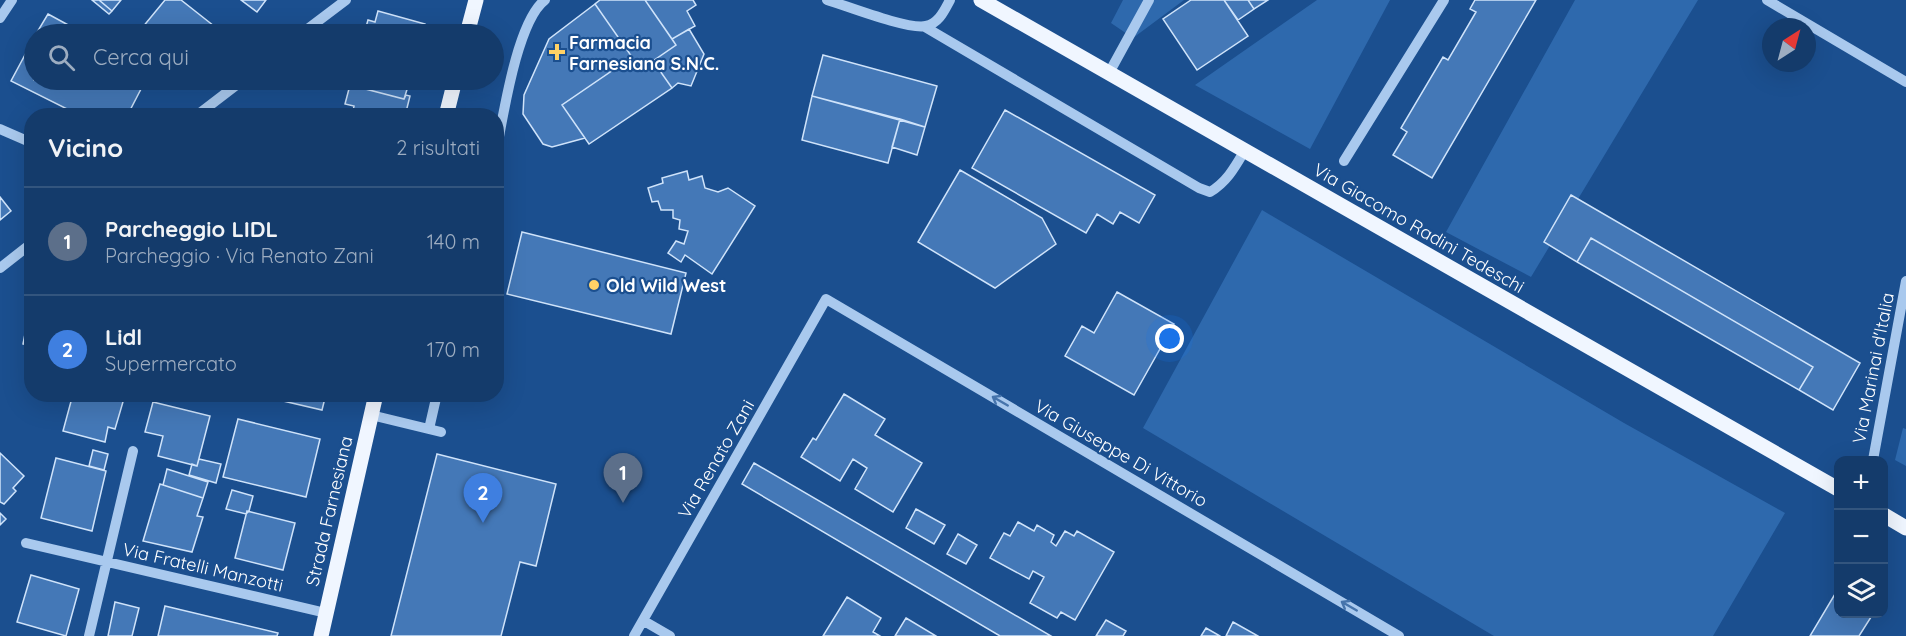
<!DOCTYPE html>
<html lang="it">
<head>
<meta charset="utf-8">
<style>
	:root { --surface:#143b6b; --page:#1d4271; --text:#f1f3f6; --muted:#9dadc1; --line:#33557e; --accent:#95b2f1 }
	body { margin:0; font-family:Quicksand,sans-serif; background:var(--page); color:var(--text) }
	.controls { position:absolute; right:18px; bottom:18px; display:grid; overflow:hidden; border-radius:12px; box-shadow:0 6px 24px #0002 }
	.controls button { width:54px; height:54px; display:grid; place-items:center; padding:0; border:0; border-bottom:2px solid var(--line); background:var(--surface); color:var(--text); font:30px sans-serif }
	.compass { position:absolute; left:1762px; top:18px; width:54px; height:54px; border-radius:50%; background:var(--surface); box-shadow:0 6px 24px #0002; rotate:36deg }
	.you { position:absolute; left:1170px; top:339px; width:21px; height:21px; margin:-15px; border:4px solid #fff; border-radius:50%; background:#1a73e8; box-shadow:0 0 0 9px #1a73e833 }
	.badge { display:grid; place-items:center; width:39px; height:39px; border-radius:50%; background:var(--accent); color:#fff; font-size:20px; font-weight:700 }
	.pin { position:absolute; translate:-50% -50px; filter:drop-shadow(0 2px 3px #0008) }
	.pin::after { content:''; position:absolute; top:32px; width:21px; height:18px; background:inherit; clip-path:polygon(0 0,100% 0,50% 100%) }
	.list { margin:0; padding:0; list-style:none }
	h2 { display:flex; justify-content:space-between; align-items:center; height:78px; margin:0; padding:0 24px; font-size:26px }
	h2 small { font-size:20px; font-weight:400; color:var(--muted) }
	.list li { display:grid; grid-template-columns:39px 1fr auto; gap:18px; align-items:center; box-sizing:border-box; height:108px; padding:0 24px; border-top:2px solid var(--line) }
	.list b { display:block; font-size:22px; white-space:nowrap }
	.list p { margin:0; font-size:20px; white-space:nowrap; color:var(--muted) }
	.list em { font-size:20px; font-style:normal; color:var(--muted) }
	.icon { flex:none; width:33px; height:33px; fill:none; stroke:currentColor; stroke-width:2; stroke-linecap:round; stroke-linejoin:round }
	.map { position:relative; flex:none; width:1906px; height:636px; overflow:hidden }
	.search { position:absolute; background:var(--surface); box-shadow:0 6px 24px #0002; left:24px; top:24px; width:480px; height:66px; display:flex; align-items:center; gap:15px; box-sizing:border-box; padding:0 21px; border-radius:33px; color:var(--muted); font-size:22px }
	.panel { position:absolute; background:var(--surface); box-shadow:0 6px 24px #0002; left:24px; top:108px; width:480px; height:294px; border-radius:24px }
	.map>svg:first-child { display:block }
	.green { fill:#2e69ad }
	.building { fill:#4478b7; stroke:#cfe3fa; stroke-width:1.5 }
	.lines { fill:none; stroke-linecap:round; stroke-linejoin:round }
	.minor { stroke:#a9c9ee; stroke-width:10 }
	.major { stroke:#f0f6ff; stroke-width:15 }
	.oneway { stroke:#4674ac }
	.poi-dot { fill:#ffd166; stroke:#1b4f8f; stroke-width:2 }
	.labels { text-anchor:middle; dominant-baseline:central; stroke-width:4.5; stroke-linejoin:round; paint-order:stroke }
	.poi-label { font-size:18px; font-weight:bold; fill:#fff; stroke:#1b4f8f; text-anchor:start }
	.street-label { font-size:18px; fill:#fff; stroke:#1b4f8f }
</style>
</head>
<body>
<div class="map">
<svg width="1906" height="636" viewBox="0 0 1906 636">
	<rect width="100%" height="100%" fill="#1b4f8f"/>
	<path class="green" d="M1123,0h61l-51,38 -22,-15z
		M1317,0h73l-80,149 -115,-64z
		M1575,0h123l-167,277 -85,-45z
		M1262,210l362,213 161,90 -72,123h-219l-351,-208z
		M1903,428l3,1v37l-11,-6z"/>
	<path class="building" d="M92,0h7l13,11 -3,3z
		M99,0h22l-9,11z
		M165,0h16l33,26 -6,6 3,2h-74z
		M241,0h25l-9,12z
		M600,0h45l31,45 -23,16 19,27 -83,56 -27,-39 70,-48 -37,-53z
		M645,0h48l3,5 -9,6 8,15 -23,13z
		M1191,0h33l24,36 -51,34 -34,-51z
		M1224,0h24l6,9 -16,11z
		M1248,0h20l-14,9z
		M1475,0h61l-104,178 -39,-23 14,-23 -6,-4 42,-71 5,3 28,-48 -6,-3z
		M595,4l37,53 -70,48 23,33 -33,9 -9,-3 -20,-30 1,-19 25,-56z
		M378,11l47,13 -3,10h-58l4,-14 7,2z
		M48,14l35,19v1h-47z
		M689,29l15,25 -13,32 -13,-3 -6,5 -19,-27 23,-16 -4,-6z
		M34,38v42h91l16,9 -14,27h-46l-70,-35z
		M823,55l114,31 -12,41 -113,-31z
		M352,80h58l-6,19 -54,-14z
		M350,85l54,14 2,-4 4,1 -5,20h-53l2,-10 -9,-2z
		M812,96l88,23 -12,44 -86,-23z
		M1005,110l150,85 -16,28 -19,-11 -7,12 -16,-10 -11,19 -114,-65z
		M900,119l25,8 -8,28 -25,-8z
		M960,170l82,48 14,26 -61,44 -77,-46z
		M687,171l2,9 13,-4 3,12 13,4 10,-4 27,18 -43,68 -27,-19 -4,7 -13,-9 8,-12 8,3 4,-13 -9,-2 1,-9 -7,-2v-8h-12l-3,-9 -6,1 -4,-14 15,-5 -1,-5z
		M1571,195l289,168 -27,47 -34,-20 14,-23 -222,-129 -14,24 -33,-20z
		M0,197l11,14 -11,9z
		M522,232l164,41 -15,61 -164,-40z
		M1591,238l222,129 -14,23 -222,-128z
		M1117,292l57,32 -40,71 -69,-39 17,-30 12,7z
		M29,314h3v32l-9,-2z
		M73,394l52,1 -10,34 -7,-2 -3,15 -42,-11z
		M253,394h73l-4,16z
		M844,394l41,25 -10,16 47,28 -29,49 -38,-23 12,-21 -14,-9 -13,22 -39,-24 12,-19 3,2z
		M153,402l57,14 -13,50 -39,-10 5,-20 -18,-4z
		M238,419l82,20 -14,58 -83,-20z
		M93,450l15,4 -4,16 -15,-4z
		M0,453l24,23 -11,12 3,3 -12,13 -4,-2z
		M437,454l119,30 -20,82 -16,-4 -19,74h-110z
		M56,458l50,13 -14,60 -51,-13z
		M199,459l22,5 -5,19 -27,-8 3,-11 5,2z
		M754,463l297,173h-51l-258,-152z
		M167,469l41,13 -5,16 -40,-13z
		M160,484l43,14 -6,18 6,1 -11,35 -49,-11z
		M232,490l21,6 -4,15 -3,3 -20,-5z
		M916,509l29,16 -11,19 -28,-16z
		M247,511l48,12 -12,47 -48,-12z
		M0,513l6,6 -6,6z
		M1018,522l16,9 3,-6 17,10 -3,7 5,4 9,-15 9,5 3,-5 37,21 -39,68 -14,-8 -4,6 -27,-15 14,-26 -11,-6 -4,8 -39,-21 14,-25 6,3z
		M958,534l19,11 -11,19 -19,-10z
		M31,575l48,14 -13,47 -49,-14z
		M1838,589v25h35l-14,22h-49z
		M847,597l34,21 -8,14 7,4h-57z
		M115,602l24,6 -7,28h-24z
		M165,606l113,27 -1,3h-119z
		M906,618l30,18h-41z
		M1106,620l20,11 -3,5h-27z
		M1233,622l25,14h-32z
		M1206,628l14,8h-19z"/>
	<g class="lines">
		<path class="minor" d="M827,0c20,6 81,30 99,26 13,-3 18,-15 24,-26
			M1767,0l139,82
			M0,18l12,-18
			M925,27l274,161 11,4c17,-10 25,-25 35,-42
			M301,34l45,-34
			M1109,73l40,-73
			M196,116l47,-36
			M0,129l32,14
			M496,153c7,-36 21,-132 49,-153
			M1344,161l100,-161
			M0,268l32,-25
			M371,415l70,17
			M429,429l8,-35
			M1873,460l33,-179
			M26,543l300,70
			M644,621l26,15
			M89,636l44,-185
			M634,636l192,-337 573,337"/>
		<path class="major" d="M981,0l857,489
			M467,34l9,-34
			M446,116l9,-36
			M1884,515l22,13
			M321,636l55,-242"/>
	</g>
	<defs><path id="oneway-shaft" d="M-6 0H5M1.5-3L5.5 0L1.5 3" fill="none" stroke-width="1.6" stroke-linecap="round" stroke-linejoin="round" transform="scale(1.5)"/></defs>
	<g class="oneway">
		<use href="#oneway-shaft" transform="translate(1000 401) rotate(-150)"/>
		<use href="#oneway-shaft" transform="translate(1349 606) rotate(-150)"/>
	</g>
	<g class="poi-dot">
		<path d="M554 43h6v6h6v6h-6v6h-6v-6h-6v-6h6z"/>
		<circle cx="594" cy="285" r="6"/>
	</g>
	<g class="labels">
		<g class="poi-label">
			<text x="569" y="42">Farmacia<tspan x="569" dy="21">Farnesiana S.N.C.</tspan></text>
			<text x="606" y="285">Old Wild West</text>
		</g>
		<g class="street-label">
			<text transform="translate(1419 228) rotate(30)">Via Giacomo Radini Tedeschi</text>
			<text transform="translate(1873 368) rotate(-79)">Via Marinai d'Italia</text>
			<text transform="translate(1121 453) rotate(30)">Via Giuseppe Di Vittorio</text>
			<text transform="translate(716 459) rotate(-60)">Via Renato Zani</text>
			<text transform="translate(329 511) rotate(-77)">Strada Farnesiana</text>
			<text transform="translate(203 567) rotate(13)">Via Fratelli Manzotti</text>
		</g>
	</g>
</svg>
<div class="controls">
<button>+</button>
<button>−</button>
<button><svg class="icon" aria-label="layers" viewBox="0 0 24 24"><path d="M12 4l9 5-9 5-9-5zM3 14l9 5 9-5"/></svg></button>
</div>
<svg class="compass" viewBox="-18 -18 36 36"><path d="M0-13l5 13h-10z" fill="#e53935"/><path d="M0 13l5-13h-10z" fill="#9dadc1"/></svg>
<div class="you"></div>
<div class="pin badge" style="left:623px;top:503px;background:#5c6f8a">1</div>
<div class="pin badge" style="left:483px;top:523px;background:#3f7fe0">2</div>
<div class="search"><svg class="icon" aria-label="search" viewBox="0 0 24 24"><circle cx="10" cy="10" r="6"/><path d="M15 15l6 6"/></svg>Cerca qui</div>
<section class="panel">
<h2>Vicino<small>2 risultati</small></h2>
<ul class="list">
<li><span class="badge" style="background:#5c6f8a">1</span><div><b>Parcheggio LIDL</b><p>Parcheggio · Via Renato Zani</p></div><em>140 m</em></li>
<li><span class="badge" style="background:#3f7fe0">2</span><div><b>Lidl</b><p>Supermercato</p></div><em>170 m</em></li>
</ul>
</section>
</div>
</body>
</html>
